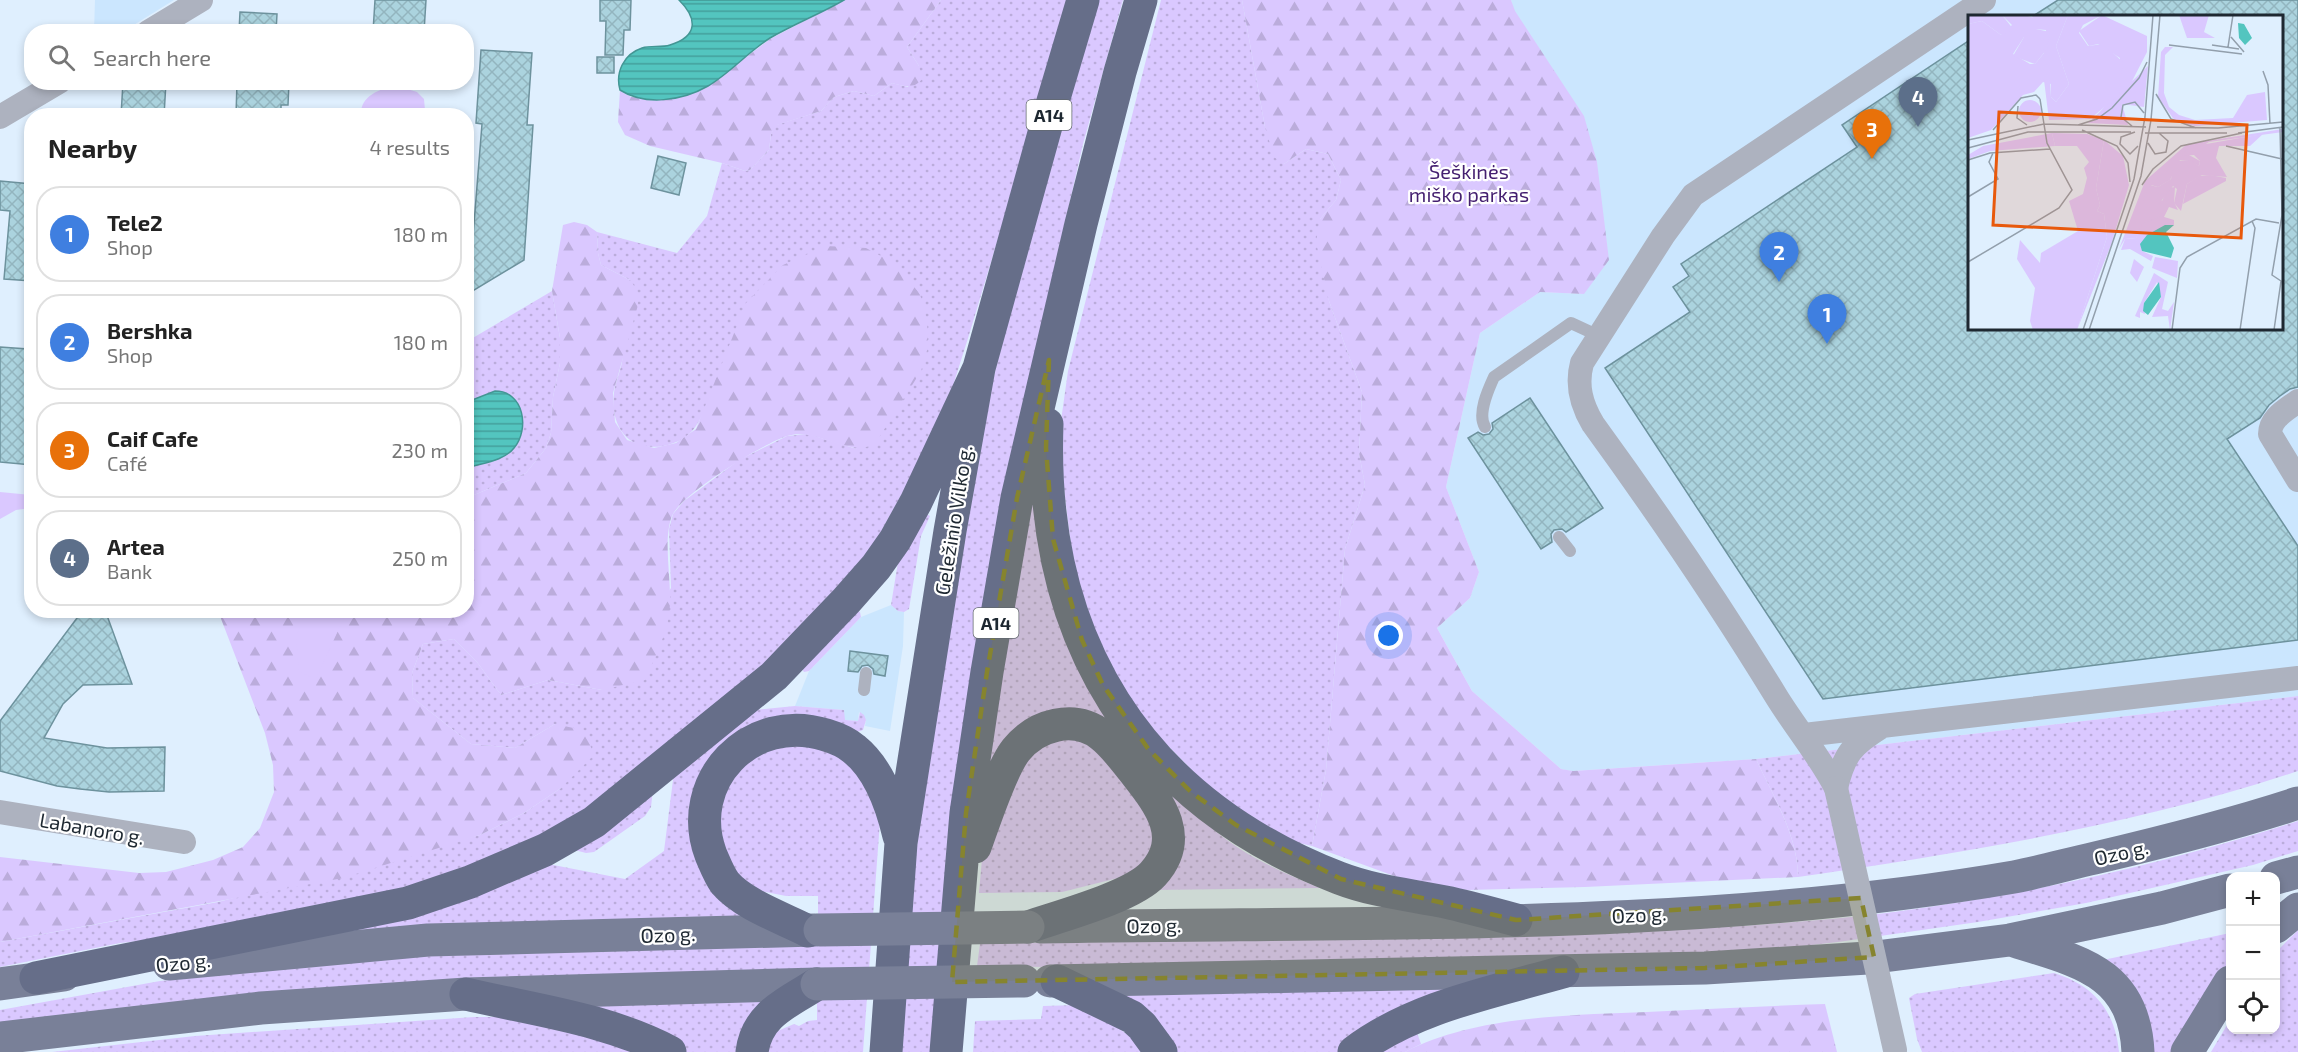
<!DOCTYPE html>
<html lang="en">
<head>
<meta charset="utf-8">
<style>
	:root { --surface:#fff; --page:#f2f2f2; --text:#222; --muted:#767676; --line:#e0e0e0; --accent:#2563eb }
	body { margin:0; font-family:"Exo 2",sans-serif; background:var(--page); color:var(--text) }
	.controls { position:absolute; right:18px; bottom:18px; display:grid; overflow:hidden; border-radius:12px; box-shadow:0 3px 9px #0003 }
	.controls button { width:54px; height:54px; display:grid; place-items:center; padding:0; border:0; border-bottom:2px solid var(--line); background:var(--surface); color:var(--text); font:30px sans-serif }
	.you { position:absolute; left:1389px; top:636px; width:21px; height:21px; margin:-15px; border:4px solid #fff; border-radius:50%; background:#1a73e8; box-shadow:0 0 0 9px #1a73e833 }
	.badge { display:grid; place-items:center; width:39px; height:39px; border-radius:50%; background:var(--accent); color:#fff; font-size:20px; font-weight:700 }
	.pin { position:absolute; translate:-50% -50px; filter:drop-shadow(0 2px 3px #0008) }
	.pin::after { content:''; position:absolute; top:32px; width:21px; height:18px; background:inherit; clip-path:polygon(0 0,100% 0,50% 100%) }
	.list { margin:0; padding:0; list-style:none }
	h2 { display:flex; justify-content:space-between; align-items:center; height:78px; margin:0; padding:0 24px; font-size:26px }
	h2 small { font-size:20px; font-weight:400; color:var(--muted) }
	.list li { display:grid; grid-template-columns:39px 1fr auto; gap:18px; align-items:center; box-sizing:border-box; height:96px; margin:0 12px 12px; padding:0 12px; border:2px solid var(--line); border-radius:24px }
	.list b { display:block; font-size:22px; white-space:nowrap }
	.list p { margin:0; font-size:20px; white-space:nowrap; color:var(--muted) }
	.list em { font-size:20px; font-style:normal; color:var(--muted) }
	.icon { flex:none; width:33px; height:33px; fill:none; stroke:currentColor; stroke-width:2; stroke-linecap:round; stroke-linejoin:round }
	.map { position:relative; flex:none; width:2298px; height:1052px; overflow:hidden }
	.search { position:absolute; background:var(--surface); box-shadow:0 3px 9px #0003; left:24px; top:24px; width:450px; height:66px; display:flex; align-items:center; gap:15px; box-sizing:border-box; padding:0 21px; border-radius:24px; color:var(--muted); font-size:22px }
	.panel { position:absolute; background:var(--surface); box-shadow:0 3px 9px #0003; left:24px; top:108px; width:450px; height:510px; border-radius:24px }
	.map>svg:first-child { display:block }
	.built { fill:#cbe6fe; fill-rule:evenodd }
	.grass { fill:url(#grass-dots) }
	.forest { fill:url(#forest-firs) }
	.park { fill:#dac8ff }
	.water { fill:url(#water-rules); stroke:#439694; stroke-width:1.5 }
	.building { fill:url(#building-cross-hatch); stroke:#6d929d; stroke-width:1.5 }
	.lines { fill:none; stroke-linecap:round; stroke-linejoin:round }
	.lane { stroke:#adb2bf; stroke-width:12 }
	.street { stroke:#adb2bf; stroke-width:24 }
	.primary { stroke:#798098; stroke-width:33 }
	.highway { stroke:#666e89; stroke-width:33 }
	.street-bridge { stroke:#adb2bf; stroke-width:24 }
	.primary-bridge { stroke:#798098; stroke-width:33 }
	.marked { fill:#86842e; fill-opacity:0.2; stroke:#86842e; stroke-width:4.5; stroke-dasharray:12 8; stroke-linejoin:round }
	.labels { text-anchor:middle; dominant-baseline:central; stroke-width:4.5; stroke-linejoin:round; paint-order:stroke }
	.shield { fill:#fff; stroke:#62686f; stroke-width:1.5 }
	.shield-label { font-size:18px; font-weight:bold; fill:#1e2831 }
	.park-label { font-size:20px; fill:#441f70; stroke:#fff }
	.street-label { font-size:20px; fill:#1e2831; stroke:#fff }
	.inset-road { fill:none; stroke:#929fac; stroke-width:1.5 }
	.view { fill:#e8590c; fill-opacity:0.15; stroke:#e8590c; stroke-width:3 }
	.inset-edge { fill:none; stroke:#1e2831; stroke-width:3 }
</style>
</head>
<body>
<div class="map">
<svg width="2298" height="1052" viewBox="0 0 2298 1052">
	<defs>
		<pattern id="grass-dots" width="8" height="8" patternUnits="userSpaceOnUse" patternTransform="scale(1.5)"><rect width="8" height="8" fill="#dac8ff"/><path d="M2 2h.1M6 6h.1" fill="none" stroke="#bbacdb" stroke-width="1.8" stroke-linecap="round"/></pattern>
		<pattern id="forest-firs" width="22" height="20" patternUnits="userSpaceOnUse" patternTransform="scale(1.5)"><rect width="22" height="20" fill="#dac8ff"/><path d="M5 1l3.5 6h-7zM16 11l3.5 6h-7z" fill="#bbacdb"/></pattern>
		<pattern id="water-rules" width="6" height="5" patternUnits="userSpaceOnUse" patternTransform="scale(1.5)"><rect width="6" height="5" fill="#53c5bf"/><path d="M0 2.5h6" fill="none" stroke="#44a09c"/></pattern>
		<pattern id="building-cross-hatch" width="8" height="8" patternUnits="userSpaceOnUse" patternTransform="scale(1.5)"><rect width="8" height="8" fill="#abd3de"/><path d="M0 0l8 8M0 8l8-8" fill="none" stroke="#93b5bf"/></pattern>
	</defs>
	<rect width="100%" height="100%" fill="#dfeffe"/>
	<path class="built" d="M95,0h79l-50,31 -30,1z
		M1511,0h787v696l-542,63 -184,12 -11,-2 -89,-78 -35,-63 33,-30 9,-26 -33,-85 34,-154 60,-41 44,2zM1970,16h312v312h-312z
		M891,605l7,6 6,1 -1,34 -13,85 -25,-5 1,-6 -7,-8 -1,9 -14,-1v-10l-49,-4 14,-35 52,-54z"/>
	<path class="grass" d="M941,0h129l-101,335 -19,60 -19,46 -60,109 -73,85 -215,183 -118,60 -225,52 -120,13 -120,24v-25l218,-40 262,-67 44,-22 37,-25 -6,-64 -40,24 -44,-4 -58,-46 -1,-25 11,-29 31,-5 23,23 24,33 47,-15 54,10 69,-102 -2,-59 4,-15 11,-13 55,-41 48,-24 21,-2 49,15 -145,-56c-12,27 -17,47 -49,53 -35,6 -53,-20 -49,-53 1,-10 6,-20 8,-31 4,-27 5,-55 8,-82l-29,-15 -3,-12 -1,-21 80,21 30,-37 15,-53 23,8 5,-1 19,-20 2,-16 5,-9 45,-14 13,-14 20,-6 20,5 18,-13 16,4 11,-21 -12,-19z
		M1093,0h30l-40,144 -67,294 -83,614h-34l11,-156 26,-186 44,-279 90,-356z
		M1161,0h81l23,127 19,37 22,-15 22,5 13,26 -5,20 -16,19 9,82 33,91 -3,61 6,32 -20,64 -19,221 -14,76 -43,-10 -28,-16 -116,-118 -48,-109 -19,-151 10,-71z
		M552,291l8,47v25l-7,34 -2,36 -5,15 -20,25 -59,25v-30c37,-11 56,-14 54,-59l-26,-18 -28,11 -1,-60z
		M1033,481l85,252 -51,-21 -86,95z
		M925,513l5,3 -9,20 -12,73 -5,3 -6,-1 -7,-6 7,-43z
		M856,610l4,2 1,5 -52,54 -5,1 -2,-3z
		M2298,696v75c-162,54 -331,81 -500,106 0,-42 -25,-81 -42,-118z
		M795,706l49,4 1,10 13,1 2,-9 4,3 2,5 -3,10 -6,2 -21,-8 -133,51 42,143 -468,20 261,-76 87,17 39,-28 10,-79 80,-62z
		M1090,739l65,81 -5,43 -32,15 -56,14 -83,1 4,-45 5,-18 51,-90z
		M812,742l52,30 16,49 -17,231h-99l9,-19 21,-9 5,2 9,-5 9,-1v-48l-817,54v-16l160,-29 237,-24 421,-13v-48h-32l-30,-6 -17,-9 -25,-54 13,-49 42,-33z
		M1159,781c25,23 50,47 78,66 26,17 54,29 83,41l-169,2z
		M653,789l-2,18 -6,9 -51,36 -8,1 -23,-6z
		M2298,821v30l-45,14 -167,38 -108,19 -140,20 -61,7 -96,6 -570,13 -134,-2 3,-22c160,-4 320,-7 481,-10 145,-2 289,-4 433,-22 137,-18 273,-49 404,-91z
		M2298,930v122h-87l19,-32v10h46v-78z
		M2230,933v30l-55,89h-24l-48,-92z
		M2054,973c39,12 61,37 65,79h-197l-5,-13 -8,-41 6,-4z
		M1466,987l-126,65h-165l-76,-58z
		M775,999l-34,53h-56l-136,-49z
		M1079,1005l10,2 63,45h-179l2,-31 66,-2 2,-13z
		M474,1017h32l150,35h-604l143,-16z
		M1414,1024l7,20 -16,8h-36z"/>
	<path class="forest" d="M844,0h97l-34,47 12,19 3,13c-9,11 -18,7 -30,4l-18,13 -20,-5 -20,6 -13,14 -44,14 -6,9 -2,16 -19,20 -5,1 -23,-8 -72,-17 -25,-11 -7,-13 2,-32 11,7h48l29,-11 62,-47z
		M1242,0h269l4,11 69,105 13,46 12,98 -25,34 -44,-2 -60,41 -34,154 33,85 -9,26 -33,30 35,63 89,78 12,2 183,-12c17,37 42,77 42,118l-213,10 -118,3 -59,-9 -96,-35 14,-76 19,-221 20,-64 -6,-32 3,-61 -33,-91 -13,-59 4,-23 16,-19 5,-20 -13,-26 -22,-5 -22,15 -10,-7 -9,-30z
		M574,222l13,3 10,7 1,21 3,12 29,15 7,10 1,15 -25,88 2,29 12,18 27,8 22,-5 20,-14 50,-126 37,-38 43,-19 40,2 28,15 26,31 7,27 1,26 -7,24 -46,73c-27,14 -58,-17 -88,-8 -23,7 -107,59 -115,80 -11,28 3,73 -4,104 -4,20 -15,41 -23,60l-43,10 -54,-10 -47,15 -24,-33 -23,-23 -31,5 -11,29 1,25 58,46 44,4 40,-24 32,7 6,25 -32,32 -37,25 -44,22 -137,43 -343,64v-85l139,16 27,-1 47,-12 30,-13 17,-19 14,-36 -1,-27 -8,-32 -47,-122 248,-1 1,-112 59,-25 20,-25 5,-15 2,-36 7,-34v-25l-8,-47 11,-66z
		M1825,1004l12,48h-432c69,-36 166,-37 242,-40 59,-3 118,-6 178,-8z"/>
	<path class="park" d="M394,85l23,7 7,7 1,11 -4,5h-60c-1,-19 18,-25 33,-30z
		M0,492l31,3v13l-15,2 -16,9z
		M306,611h41l-31,68 -17,-7 -3,-35z"/>
	<path class="water" d="M679,0h165c-24,14 -50,24 -74,38 -22,14 -40,35 -62,48 -26,15 -63,20 -88,4 -5,-18 4,-36 22,-42 9,-3 19,0 28,-3 29,-9 27,-27 9,-45z
		M495,391c29,0 35,38 19,57 -10,13 -32,15 -47,20v-66z"/>
	<path class="building" d="M375,0h51l-2,32h-51z
		M600,0h31l-1,30h-6l-1,25h-18l1,-34h-6z
		M2058,0h240v387l-8,2 -10,7 -11,9 -9,13 -33,21 71,107v94l-475,59 -218,-331 85,-56 -17,-25 16,-11 -8,-12 176,-117 -15,-22 128,-85v288h312v-312h-249z
		M240,12l37,2 -1,18h-37z
		M481,50l51,3 -5,72h6l-9,135 -58,35v-55l7,-4 9,-112 -6,-1z
		M597,57h17v16h-17z
		M123,82h43l-2,34h-43z
		M237,82h52l-1,23h-7v11h-45z
		M658,156l28,7 -7,32 -28,-7z
		M0,181l32,3v97l-28,-2 6,-68 -10,-1z
		M0,347l28,2 -1,12 5,1v103l-32,-3z
		M1530,398l73,110 -37,24 -4,-3 -8,1 -3,4 1,8 -11,7 -73,-111 10,-6 5,3 6,-1 4,-5 -1,-6z
		M83,610h22l27,74 -49,1 -20,19 -19,34 63,10 58,-1 -1,44 -55,1 -29,-3 -23,-3 -57,-15v-50z
		M850,651l38,5 -3,20 -11,-2 -1,-5 -5,-4 -6,1 -4,6 -10,-1z"/>
	<g class="lines">
		<path class="lane" d="M1485,427c-8,-13 3,-37 9,-50l77,-54 28,13
			M1559,537l11,14
			M864,690l2,-17"/>
		<path class="street" d="M148,32l53,-32
			M0,117l59,-35
			M2298,401c-12,9 -28,17 -28,33l28,46
			M1804,735l494,-57
			M1836,788c-17,-33 -41,-61 -60,-92 -57,-93 -119,-184 -183,-272 -12,-20 -17,-39 -11,-61l81,-127 30,-41 291,-195
			M1836,788c8,-34 16,-43 45,-61
			M0,812l184,30"/>
		<path class="primary" d="M2276,878l22,-6
			M1040,927c322,-6 655,5 974,-50 27,-5 54,-13 81,-19 68,-16 136,-33 203,-55
			M2276,927l22,-18
			M2011,940c66,21 123,30 127,112
			M169,964l259,-24 387,-10
			M1050,981l655,-13 163,-10 142,-18 152,-32 68,-18
			M0,984l64,-9
			M0,1038l261,-30 205,-14 351,-10
			M2187,1052l43,-70"/>
		<path class="highway" d="M1047,424c-8,214 90,376 292,454 36,14 74,17 111,25 22,5 44,11 66,17
			M975,847c9,-25 26,-78 41,-97 20,-25 58,-36 85,-15 12,9 22,23 31,34 24,31 56,66 21,105 -21,23 -93,42 -125,53
			M808,931c-25,-13 -64,-26 -83,-48 -6,-8 -10,-19 -14,-28 -28,-74 40,-144 115,-120 10,3 20,7 28,14 25,20 38,57 45,87
			M36,978l372,-75 62,-21 75,-32 49,-28 180,-146 72,-75 30,-34 19,-27 21,-38 63,-134
			M1057,981l75,36 10,9 19,26
			M466,994c68,16 142,25 204,58
			M752,1052c5,-38 35,-49 65,-68
			M886,1052l15,-209 49,-312 29,-163 72,-260 32,-108
			M946,1052l20,-239 21,-141 30,-174 64,-274 39,-152 21,-72
			M1354,1052c59,-45 139,-60 209,-80"/>
		<path class="street-bridge" d="M1836,788l59,262"/>
		<path class="primary-bridge" d="M820,930l208,-3
			M817,984l207,-3"/>
	</g>
	<path class="marked" d="M1049,360l-3,88 7,91 29,101 21,45 46,65 42,42 45,33 105,54 175,41 345,-22 13,59 -169,11 -753,14 14,-169 21,-141 30,-174z"/>
	<g class="labels">
		<g class="shield">
			<rect x="1026.5" y="100" width="45" height="30" rx="4.5"/>
			<rect x="973.5" y="608" width="45" height="30" rx="4.5"/>
		</g>
		<g class="shield-label">
			<text x="1049" y="115">A14</text>
			<text x="996" y="623">A14</text>
		</g>
		<g class="park-label">
			<text x="1469" y="171">Šeškinės<tspan x="1469" dy="23">miško parkas</tspan></text>
		</g>
		<g class="street-label">
			<text transform="translate(953 520) rotate(-81)">Geležinio Vilko g.</text>
			<text transform="translate(92 828) rotate(10)">Labanoro g.</text>
			<text transform="translate(2121 852) rotate(-13)">Ozo g.</text>
			<text transform="translate(1639 914) rotate(-3)">Ozo g.</text>
			<text transform="translate(1154 925) rotate(-1)">Ozo g.</text>
			<text transform="translate(668 934) rotate(-2)">Ozo g.</text>
			<text transform="translate(183 962) rotate(-6)">Ozo g.</text>
		</g>
	</g>
	<g transform="translate(1968 15)">
		<rect width="315" height="315" fill="#dfeffe"/>
		<path d="M34,0h22v22l-11,17 17,10h5l9,-11 2,-23 -11,-1 -3,-14h36l-12,31 13,38 -13,18 -5,-5v-13l-8,-2 -9,10 -11,3 -32,35 -23,8v-114l14,-3 19,14 11,-10zM134,0l45,21v16l-20,39 -29,23 21,-24 1,-32 -22,-14 -9,2 -10,-15zM197,32h8l-8,8 -1,38 5,14 10,8 16,5 38,-2 14,-23 18,-3 2,28 -72,6 -20,-5 -17,-24 3,-45zM180,51l-4,41 -22,-3 6,21 -40,-2zM51 96a11 11 0 1 1 22 0a11 11 0 1 1-22 0ZM315,114v3l-74,10 -20,13 11,6 -1,5 -9,-5 -10,-1 -10,20 -12,7 -7,-2 11,16 6,-13 7,-1 -1,15 4,8 -9,-3 -5,10 -21,11 -7,10 -11,1 -6,10 26,-68 42,-37zM84,118l3,13 -65,5 -22,8v-4l15,-9zM136,125l19,16 6,29 -18,60 -34,85 30,-93 -3,-23 -7,-3 3,-6 -4,-17zM242,160l16,3v3l-43,23 4,-20 12,-8zM187,242l23,4 -1,17 -25,-10zM166,244l10,8 -7,15 -7,-9zM186,258l14,9 -6,27 6,2 6,-9 -4,28 -2,-14 -16,1 9,-20 -4,-15 -13,21 1,11 -5,-2v6l-5,-2z" fill="#dac8ff"/>
		<path d="M0,0h34l12,15 -13,5 -19,-14 -14,3zM56,0l11,3 1,11 14,3 -3,17 -12,15 -22,-8 11,-19zM100,0h34l-19,10 -4,8 9,13 15,-2 20,18 -4,33 -29,24 -41,1 -5,-40 6,1 1,16 5,5 13,-18 -13,-38zM211,0h30l-5,17 11,6h-28zM84,118l35,1 17,6 -8,48 4,17 -3,6 7,3 3,23 -30,93h-44l-3,-9 5,-33 -18,-29 3,-19 20,23 1,-10 37,-22 -9,-30 14,-7 4,-16 -3,-10 5,-6 -12,-16h-22zM295,119l-13,12h-31l-3,12 11,19 -25,-2 -15,9 -6,27 -7,-8 3,-14 -4,-3 -15,19 -9,2 -6,-6 6,-16 9,2 13,-8 4,-18 16,-1 8,6 1,-5 -6,-6 -13,1 8,-9zM193,201l13,4v5l-16,5 -16,21 11,5 -2,5 -21,-12 -9,1 4,-11 11,-1 6,-14z" fill="#dac8ff"/>
		<path d="M270,8l6,1 8,14 -7,7 -6,-7zM197,210h9l-8,7 8,16 -3,10 -29,-7 -2,-7 7,-9zM191,267l2,15 -13,18 -5,-4 1,-8z" fill="#53c5bf"/>
		<path class="inset-road" d="M263,22l13,15M201,30l73,9M244,30l27,4M260,32l5,-32M295,56l5,14 2,39M188,79l15,25 25,9M50,91l-1,12 10,7M110,110l19,-6 15,-11 27,-30 8,-16M164,111l-11,-9 2,-12 12,-3 9,11M189,112l61,1 65,-6M25,115l28,-32 15,-3 4,4M114,115l35,16 11,17 2,19M167,117l-14,5 -1,7 10,10 8,-8M177,118h82M270,118l45,-6M0,125l76,-16 102,3M180,128l7,11 11,-2 2,-11 -9,-8M258,131l56,13M0,133l60,-16h103M0,145l22,-7 60,-4M174,170l11,-16 28,-23 61,-13M0,182l30,-18 -9,-17 4,-9M0,247l91,-54 13,-18 -25,-47 -7,-44M115,315l51,-151 11,-62 8,-102M121,315l52,-154 10,-56 9,-105M204,315l8,-62 7,-11 69,-38 23,4M272,315l15,-102 -3,-7M306,315l7,-49 -9,-6 10,-60 -2,-88"/>
		<path class="view" d="M31,97l248,13 -6,113 -248,-13z"/>
		<rect width="315" height="315" class="inset-edge"/>
	</g>
</svg>
<div class="controls">
<button>+</button>
<button>−</button>
<button><svg class="icon" aria-label="locate" viewBox="0 0 24 24"><circle cx="12" cy="12" r="6"/><path d="M12 2v4M12 18v4M2 12h4M18 12h4"/></svg></button>
</div>
<div class="you"></div>
<div class="pin badge" style="left:1827px;top:344px;background:#3f7fe0">1</div>
<div class="pin badge" style="left:1779px;top:282px;background:#3f7fe0">2</div>
<div class="pin badge" style="left:1872px;top:159px;background:#e8710a">3</div>
<div class="pin badge" style="left:1918px;top:127px;background:#5c6f8a">4</div>
<div class="search"><svg class="icon" aria-label="search" viewBox="0 0 24 24"><circle cx="10" cy="10" r="6"/><path d="M15 15l6 6"/></svg>Search here</div>
<section class="panel">
<h2>Nearby<small>4 results</small></h2>
<ul class="list">
<li><span class="badge" style="background:#3f7fe0">1</span><div><b>Tele2</b><p>Shop</p></div><em>180 m</em></li>
<li><span class="badge" style="background:#3f7fe0">2</span><div><b>Bershka</b><p>Shop</p></div><em>180 m</em></li>
<li><span class="badge" style="background:#e8710a">3</span><div><b>Caif Cafe</b><p>Café</p></div><em>230 m</em></li>
<li><span class="badge" style="background:#5c6f8a">4</span><div><b>Artea</b><p>Bank</p></div><em>250 m</em></li>
</ul>
</section>
</div>
</body>
</html>
